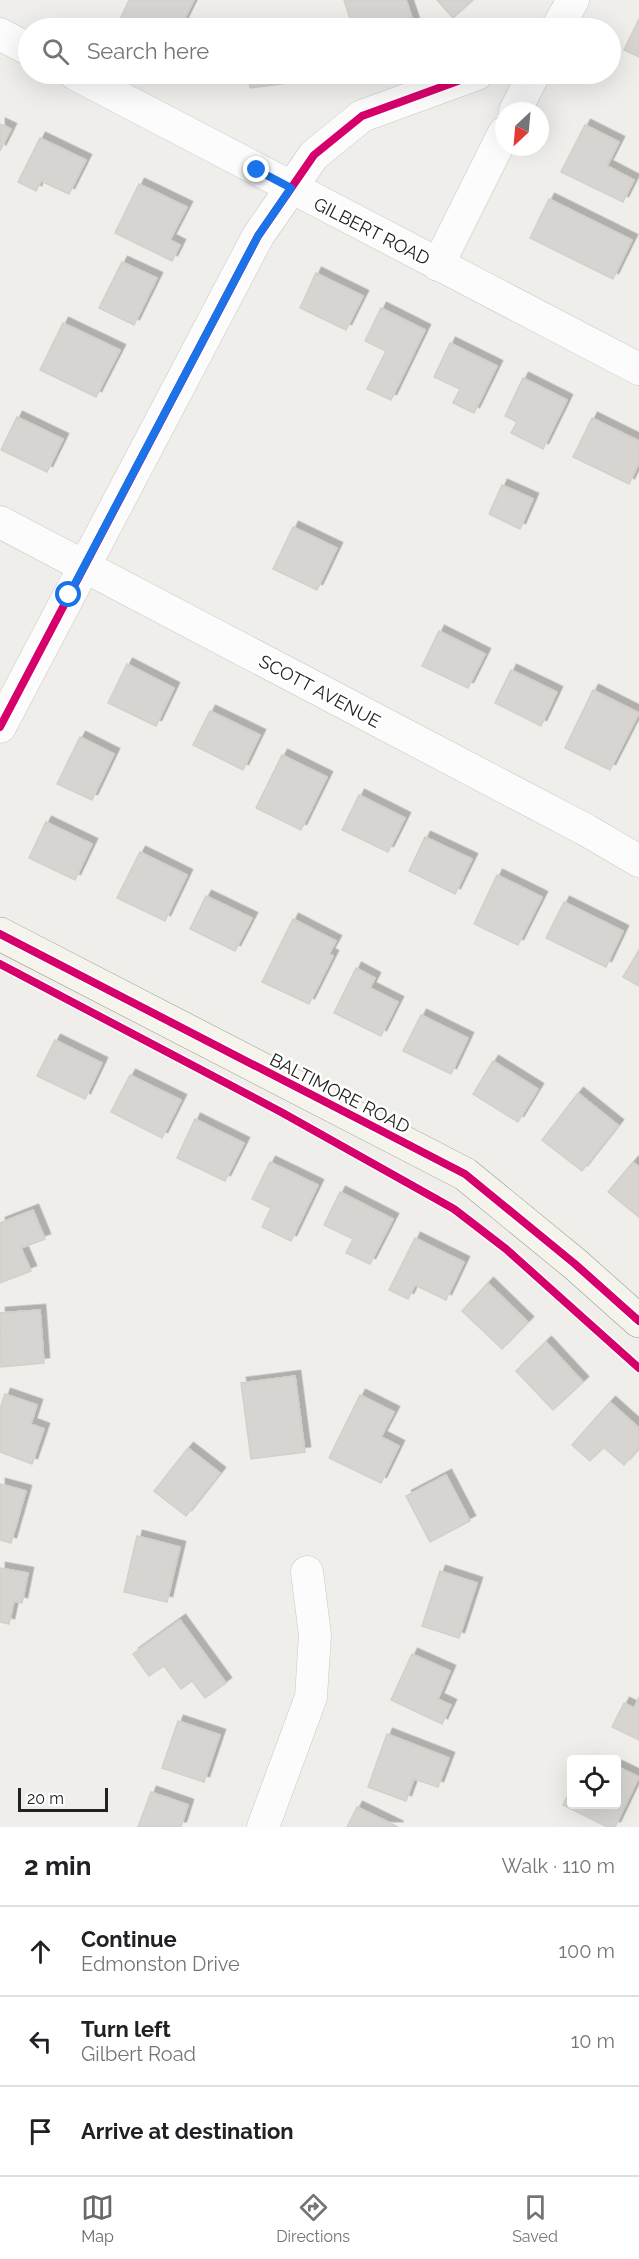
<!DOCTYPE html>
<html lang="en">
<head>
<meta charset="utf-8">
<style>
	:root { --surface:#fff; --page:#f2f2f2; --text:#202124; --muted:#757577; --line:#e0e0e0; --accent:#6a6968 }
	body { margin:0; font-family:Raleway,sans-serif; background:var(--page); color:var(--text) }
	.controls { position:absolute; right:18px; bottom:18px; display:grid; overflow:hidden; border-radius:6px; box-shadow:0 6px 24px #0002 }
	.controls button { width:54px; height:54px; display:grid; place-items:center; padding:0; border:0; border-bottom:2px solid var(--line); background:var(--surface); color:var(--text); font:30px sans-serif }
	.compass { position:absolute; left:495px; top:102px; width:54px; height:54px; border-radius:50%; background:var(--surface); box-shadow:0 6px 24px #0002; rotate:206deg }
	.scale { position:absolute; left:18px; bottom:15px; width:90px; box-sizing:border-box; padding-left:6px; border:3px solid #222; border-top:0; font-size:16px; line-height:21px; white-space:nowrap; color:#222; -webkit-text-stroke:4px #fff; paint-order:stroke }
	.stop { position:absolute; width:18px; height:18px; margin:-14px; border:4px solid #1a73e8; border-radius:50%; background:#fff }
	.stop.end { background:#1a73e8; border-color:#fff; box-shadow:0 2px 6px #0008 }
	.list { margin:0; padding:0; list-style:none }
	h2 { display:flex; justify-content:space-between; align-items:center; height:78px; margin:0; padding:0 24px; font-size:26px }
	h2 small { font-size:20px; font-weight:400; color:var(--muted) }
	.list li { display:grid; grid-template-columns:39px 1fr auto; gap:18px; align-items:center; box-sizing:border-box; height:90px; padding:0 24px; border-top:2px solid var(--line) }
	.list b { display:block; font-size:22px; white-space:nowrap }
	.list p { margin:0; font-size:20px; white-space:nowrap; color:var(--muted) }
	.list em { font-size:20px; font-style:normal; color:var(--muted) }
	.icon { flex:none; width:33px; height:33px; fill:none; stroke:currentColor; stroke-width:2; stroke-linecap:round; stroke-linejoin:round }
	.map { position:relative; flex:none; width:639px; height:1827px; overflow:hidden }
	.search { position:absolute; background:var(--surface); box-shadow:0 6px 24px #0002; left:18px; right:18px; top:18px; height:66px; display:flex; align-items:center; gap:15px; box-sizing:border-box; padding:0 21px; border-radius:33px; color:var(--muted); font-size:22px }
	.sheet { height:348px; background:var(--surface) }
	nav { display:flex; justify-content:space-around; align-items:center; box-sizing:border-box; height:84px; border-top:2px solid var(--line); background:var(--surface); font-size:16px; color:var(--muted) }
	nav a { display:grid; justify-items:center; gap:3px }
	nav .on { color:var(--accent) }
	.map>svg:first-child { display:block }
	.building { fill:#d7d4d2; stroke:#d3d0cc; stroke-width:1.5; filter:url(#shadow) }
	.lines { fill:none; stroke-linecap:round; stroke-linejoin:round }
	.street-casing { stroke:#c9c8c7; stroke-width:33 }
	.secondary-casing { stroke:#999a82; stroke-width:34 }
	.street { stroke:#fdfcfc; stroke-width:32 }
	.secondary { stroke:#f4f4ed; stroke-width:33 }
	.cycleway-casing { stroke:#fff; stroke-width:11 }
	.cycleway { stroke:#d6006c; stroke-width:8 }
	.route { stroke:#1a73e8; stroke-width:8 }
	.labels { text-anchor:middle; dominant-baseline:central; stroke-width:5; stroke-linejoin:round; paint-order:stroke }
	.street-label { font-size:18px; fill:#222; stroke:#fff }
</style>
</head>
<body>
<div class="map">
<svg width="639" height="1827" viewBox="0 0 639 1827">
	<defs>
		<filter id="shadow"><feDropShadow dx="5.5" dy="-5.5" stdDeviation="0" flood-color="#0004"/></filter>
	</defs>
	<rect width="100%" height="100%" fill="#f0eeeb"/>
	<path class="building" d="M129,0h65l-14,28h-34l-25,-11z
		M344,0h62l8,24 -14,4h-47z
		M437,0h36l-20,18z
		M639,19v38l-15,-7z
		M248,74h55l1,7 -54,7z
		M0,124l11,5 -11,22z
		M585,125l34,17 -12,24 27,14 -11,22 -62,-30z
		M40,138l46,22 -17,34 -28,-13 -5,10 -18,-9z
		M139,184l48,23 -17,33 10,5 -8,16 -57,-28z
		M549,199l83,41 -19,39 -83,-41z
		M122,262l35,16 -23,47 -35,-17z
		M316,273l47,23 -17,34 -46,-22z
		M381,308l44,22 -34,70 -24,-11 19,-38 -21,-10z
		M63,323l57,27 -24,47 -56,-27z
		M450,343l47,23 -23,47 -21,-10 7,-14 -26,-12z
		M523,378l44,22 -24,49 -32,-16 6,-11 -12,-6z
		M17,417l46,22 -16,33 -46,-22z
		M592,418l47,23v22l-10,21 -56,-27z
		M502,485l31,14 -13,30 -31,-15z
		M293,527l44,21 -20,42 -44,-21z
		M439,631l46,23 -17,34 -46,-22z
		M127,664l47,24 -18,38 -48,-23z
		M511,670l46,22 -16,34 -46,-23z
		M593,690l46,23 -29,57 -45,-22z
		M210,711l50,24 -17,35 -50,-25z
		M80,737l34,17 -22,46 -35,-16z
		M282,755l45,22 -26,53 -45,-22z
		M359,795l46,23 -17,34 -46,-22z
		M46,822l46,22 -17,36 -46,-22z
		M425,837l47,22 -17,35 -46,-23z
		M140,852l47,23 -22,46 -48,-23z
		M497,875l45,22 -24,48 -44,-21z
		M206,896l46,22 -17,33 -45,-22z
		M564,902l59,29 -17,36 -60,-29z
		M293,919l43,22 -7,13 4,2 -24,48 -47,-22z
		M639,950v36l-16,-9z
		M356,968l19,10 -5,10 28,14 -17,34 -47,-23z
		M421,1015l47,23 -17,36 -48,-23z
		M55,1040l47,23 -17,36 -48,-23z
		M493,1061l45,28 -20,33 -45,-28z
		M130,1075l51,25 -19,38 -51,-26z
		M578,1093l40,32 -36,46 -40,-31z
		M195,1119l49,24 -19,38 -48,-23z
		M270,1162l48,23 -27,56 -29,-14 9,-19 -19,-9z
		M633,1162l6,5v50l-31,-25z
		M340,1192l53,27 -23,45 -24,-11 7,-14 -29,-14z
		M33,1210l12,29 -24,9 10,23 -31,12v-60z
		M415,1238l49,24 -18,38 -31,-15 -7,14 -19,-9z
		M488,1283l40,39 -26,27 -40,-38z
		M40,1310l4,53 -43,4 -1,-54z
		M546,1342l37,40 -30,28 -37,-39z
		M295,1376l10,76 -54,7 -10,-76z
		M5,1394l32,11 -6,19 13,5 -12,35 -32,-12v-43z
		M360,1395l34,17 -13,25 18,9 -18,37 -52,-25z
		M610,1402l29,26v20l-15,17 -21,-18 -13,14 -18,-16z
		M188,1448l32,25 -34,43 -32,-25z
		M446,1475l24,46 -40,21 -24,-46z
		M0,1484l26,7 -15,52 -11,-3z
		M137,1536l43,11 -13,55 -43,-10z
		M0,1568l28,5 -6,30 -8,-2 -5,23 -9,-2z
		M440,1571l37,12 -18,55 -37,-12z
		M180,1620l46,63 -21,15 -13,-17 -11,8 -17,-23 -15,10 -16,-22z
		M412,1654l38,17 -12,28 13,6 -9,19 -51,-24z
		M639,1697v43l-27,-13 12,-24 10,5z
		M178,1721l42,14 -16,47 -42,-14z
		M387,1734l62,24 -11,29 -24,-8 -8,22 -38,-14z
		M616,1766l23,11 -24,50h-8l-44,-22 9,-18v17h44z
		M151,1792l37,13 -7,22h-43z
		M357,1807l41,20h-51z"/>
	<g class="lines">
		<g class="street-casing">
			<path id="street" d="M557,28l16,-28
				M0,34l28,15
				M75,74l564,295
				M515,111l19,-37
				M438,265l66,-132
				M0,522l586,308 53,31
				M0,727l258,-491 56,-81 48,-39 115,-42
				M263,1827l48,-130 4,-62 -8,-63"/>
		</g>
		<g class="secondary-casing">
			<path id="secondary" d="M0,934l465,240 110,90 64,57"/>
		</g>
		<use href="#street" class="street"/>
		<use href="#secondary" class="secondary"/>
		<g class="cycleway-casing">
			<path id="cycleway" d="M0,727l258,-491 56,-81 48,-39 115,-42
				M0,934l465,240 110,90 64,57
				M0,964l281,148 173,97 52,40 133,119"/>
		</g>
		<use href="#cycleway" class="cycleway"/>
	</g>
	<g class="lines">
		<path class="route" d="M69,595l189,-359 33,-48 -34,-18"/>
	</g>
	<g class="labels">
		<g class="street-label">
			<text transform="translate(372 231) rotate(27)">GILBERT ROAD</text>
			<text transform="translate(320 691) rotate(28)">SCOTT AVENUE</text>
			<text transform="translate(340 1093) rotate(27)">BALTIMORE ROAD</text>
		</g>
	</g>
</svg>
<div class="controls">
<button><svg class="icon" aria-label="locate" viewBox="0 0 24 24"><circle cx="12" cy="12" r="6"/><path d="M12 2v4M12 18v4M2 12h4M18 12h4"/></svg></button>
</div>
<svg class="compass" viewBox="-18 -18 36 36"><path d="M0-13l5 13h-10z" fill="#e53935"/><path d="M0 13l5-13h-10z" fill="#757577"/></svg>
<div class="scale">20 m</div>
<div class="stop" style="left:69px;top:595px"></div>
<div class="stop end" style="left:257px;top:170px"></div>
<div class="search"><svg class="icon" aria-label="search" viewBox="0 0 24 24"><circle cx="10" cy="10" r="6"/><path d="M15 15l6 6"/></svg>Search here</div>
</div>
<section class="sheet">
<h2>2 min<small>Walk · 110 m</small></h2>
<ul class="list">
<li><svg class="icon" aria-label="ahead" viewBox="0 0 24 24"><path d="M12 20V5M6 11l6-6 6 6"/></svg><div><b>Continue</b><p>Edmonston Drive</p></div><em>100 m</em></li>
<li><svg class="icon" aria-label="left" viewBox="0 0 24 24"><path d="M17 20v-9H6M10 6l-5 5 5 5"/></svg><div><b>Turn left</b><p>Gilbert Road</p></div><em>10 m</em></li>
<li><svg class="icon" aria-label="arrive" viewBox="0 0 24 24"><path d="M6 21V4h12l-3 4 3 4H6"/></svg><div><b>Arrive at destination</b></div></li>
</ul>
</section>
<nav>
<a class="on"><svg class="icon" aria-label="map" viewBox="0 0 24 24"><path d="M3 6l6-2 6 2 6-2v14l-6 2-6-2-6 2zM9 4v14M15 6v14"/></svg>Map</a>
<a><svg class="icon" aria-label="directions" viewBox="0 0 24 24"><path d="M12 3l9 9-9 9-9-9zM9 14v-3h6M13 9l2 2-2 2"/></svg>Directions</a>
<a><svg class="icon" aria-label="saved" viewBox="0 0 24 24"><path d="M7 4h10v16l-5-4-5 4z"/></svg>Saved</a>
</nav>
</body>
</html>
